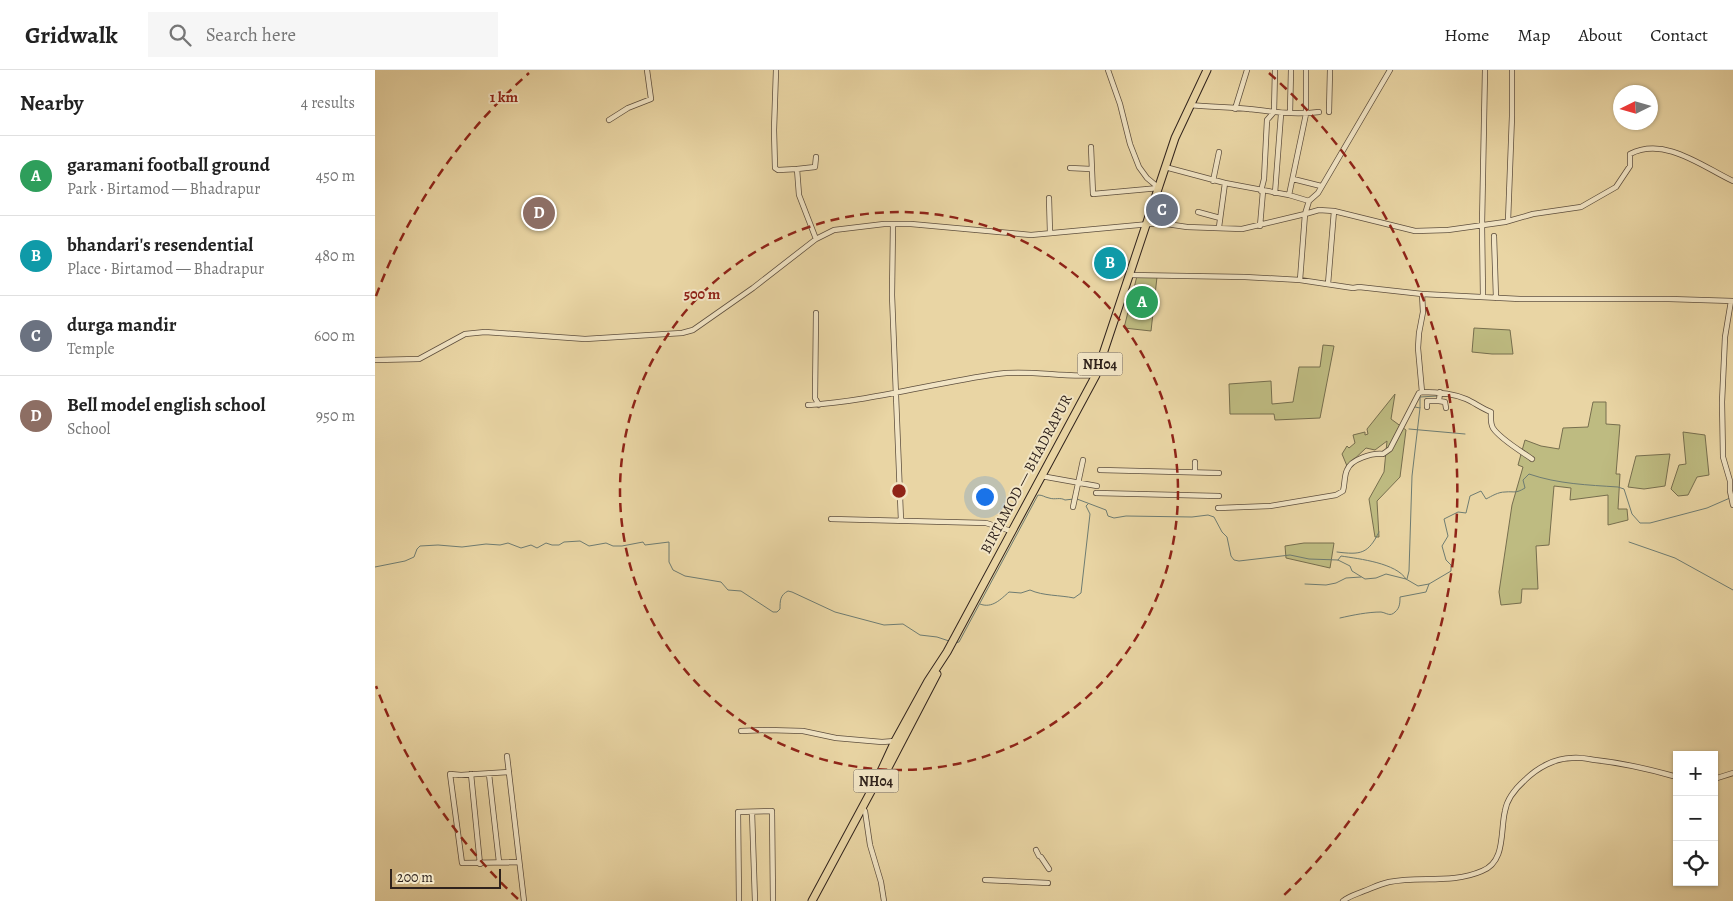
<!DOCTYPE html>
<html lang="en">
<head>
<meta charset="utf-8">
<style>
	:root { --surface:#fff; --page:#f6f6f6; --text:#222; --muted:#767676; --line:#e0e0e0; --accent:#1a73e8 }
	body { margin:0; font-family:Alegreya,serif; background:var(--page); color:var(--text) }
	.controls { position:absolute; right:15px; bottom:15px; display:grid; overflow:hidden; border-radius:0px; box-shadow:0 1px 4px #0004 }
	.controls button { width:45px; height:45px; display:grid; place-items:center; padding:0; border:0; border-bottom:1px solid var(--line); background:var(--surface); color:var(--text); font:25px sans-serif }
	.compass { position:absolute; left:1238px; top:15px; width:45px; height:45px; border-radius:50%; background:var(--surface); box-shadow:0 1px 4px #0004; rotate:265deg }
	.scale { position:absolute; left:15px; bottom:12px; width:111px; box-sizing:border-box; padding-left:5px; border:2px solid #2f221c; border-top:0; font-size:14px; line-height:18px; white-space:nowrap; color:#2f221c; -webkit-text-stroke:4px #f1e4c4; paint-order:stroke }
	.you { position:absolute; left:609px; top:426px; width:18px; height:18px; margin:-12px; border:4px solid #fff; border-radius:50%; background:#1a73e8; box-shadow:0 0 0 8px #1a73e833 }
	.badge { display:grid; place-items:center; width:32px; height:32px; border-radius:50%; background:var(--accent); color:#fff; font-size:16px; font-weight:700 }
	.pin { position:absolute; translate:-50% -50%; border:2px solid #fff; box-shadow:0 1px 5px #0006 }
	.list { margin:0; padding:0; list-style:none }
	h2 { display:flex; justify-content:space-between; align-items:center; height:65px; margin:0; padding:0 20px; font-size:21px }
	h2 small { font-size:16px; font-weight:400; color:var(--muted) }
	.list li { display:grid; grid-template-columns:32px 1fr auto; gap:15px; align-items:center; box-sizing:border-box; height:80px; padding:0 20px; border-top:1px solid var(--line) }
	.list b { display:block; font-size:19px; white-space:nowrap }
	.list p { margin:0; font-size:16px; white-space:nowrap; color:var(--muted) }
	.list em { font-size:16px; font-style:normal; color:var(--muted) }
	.icon { flex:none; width:28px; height:28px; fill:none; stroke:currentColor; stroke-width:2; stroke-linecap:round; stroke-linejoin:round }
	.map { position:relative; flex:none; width:1358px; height:831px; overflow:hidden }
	header { display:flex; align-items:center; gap:30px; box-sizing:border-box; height:70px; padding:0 25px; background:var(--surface); border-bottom:1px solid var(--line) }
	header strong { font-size:24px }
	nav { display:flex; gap:28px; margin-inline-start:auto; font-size:18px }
	.search { width:350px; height:45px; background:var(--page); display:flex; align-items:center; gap:12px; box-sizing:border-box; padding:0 18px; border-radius:0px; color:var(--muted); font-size:19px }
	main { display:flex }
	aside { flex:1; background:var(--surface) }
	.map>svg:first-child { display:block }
	.green { fill:#bebb81; stroke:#766e4e }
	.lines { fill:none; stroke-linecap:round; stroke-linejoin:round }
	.stream { stroke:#6e7c72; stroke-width:1 }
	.street-casing { stroke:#5e4f3e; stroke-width:6 }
	.primary-casing { stroke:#2f221c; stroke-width:9 }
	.street { stroke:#f1e4c4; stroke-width:4.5 }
	.primary { stroke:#e9d5a4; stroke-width:7 }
	.ring { fill:none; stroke:#8f2418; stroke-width:2.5; stroke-dasharray:9 6 }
	.labels { text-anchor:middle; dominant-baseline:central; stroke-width:4; stroke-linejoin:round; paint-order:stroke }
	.shield { fill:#f1e4c4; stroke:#695c4e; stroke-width:1 }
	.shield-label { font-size:14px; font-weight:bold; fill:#2f221c }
	.street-label { font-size:15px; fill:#2f221c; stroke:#f1e4c4 }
	.centre { fill:#8f2418; stroke:#f1e4c4; stroke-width:2.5 }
	.ring-label { font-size:15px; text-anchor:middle; font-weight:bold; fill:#8f2418; stroke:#f1e4c4; stroke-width:4; stroke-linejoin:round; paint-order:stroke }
</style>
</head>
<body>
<header>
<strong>Gridwalk</strong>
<div class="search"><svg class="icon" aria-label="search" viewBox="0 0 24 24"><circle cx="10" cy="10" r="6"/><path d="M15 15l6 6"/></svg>Search here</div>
<nav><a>Home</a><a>Map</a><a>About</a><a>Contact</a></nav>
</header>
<main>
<aside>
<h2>Nearby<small>4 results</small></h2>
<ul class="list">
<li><span class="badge" style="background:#2e9e5b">A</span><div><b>garamani football ground</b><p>Park · Birtamod — Bhadrapur</p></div><em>450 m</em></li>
<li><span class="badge" style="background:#0f9aa8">B</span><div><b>bhandari's resendential</b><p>Place · Birtamod — Bhadrapur</p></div><em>480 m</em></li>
<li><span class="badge" style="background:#6b7280">C</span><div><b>durga mandir</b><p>Temple</p></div><em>600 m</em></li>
<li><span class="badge" style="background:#8d6e63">D</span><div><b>Bell model english school</b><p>School</p></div><em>950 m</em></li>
</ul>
</aside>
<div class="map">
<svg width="1358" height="831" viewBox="0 0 1358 831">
	<rect width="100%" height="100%" fill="#e9d5a4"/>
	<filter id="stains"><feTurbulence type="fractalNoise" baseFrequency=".004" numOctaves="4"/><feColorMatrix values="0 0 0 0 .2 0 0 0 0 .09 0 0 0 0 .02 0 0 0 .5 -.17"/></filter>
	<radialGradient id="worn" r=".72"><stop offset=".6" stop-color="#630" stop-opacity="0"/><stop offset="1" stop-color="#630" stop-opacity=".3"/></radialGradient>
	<path class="green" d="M762,206l20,1 -6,54 -27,-3z
		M1099,258l36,2 3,24h-21l-20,-2z
		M948,275l11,1 -14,72 -45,2 -1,-6h-44l-1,-30 42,-3 1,23 21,-2 6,-35h21z
		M1020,324l-4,25 15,11 -6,47 -23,24 2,36h-4l-6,-38 15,-27 3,-31 -12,9 -9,-2 -19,18 -5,-12 5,-8 2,2 6,-5 -2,-8 12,-3v3l3,-1 -1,-5z
		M1218,332h13v22l14,1 -4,49h4l-2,35h9l1,11 -20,5v-30l-38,5 1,-12 -17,-2 -5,59 -13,1 2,43h-16l-1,14 -20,2 -2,-13 13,-87 11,-38 -5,-2 7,-25 16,6 18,3 4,-21 25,-1z
		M1308,362l22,3 4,40 -12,2 -9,18 -10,1 -7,-7 8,-24 7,-1z
		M1295,384l-5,32 -21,3 -16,-2 8,-31z
		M929,473h30l-4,25 -44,-10 -1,-12z"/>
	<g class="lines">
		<path class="stream" d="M1066,326h9
			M1040,337l5,1v-11l17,-1
			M1034,359l56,5
			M702,429l29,11 2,6 6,2 12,-2 66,1 16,-2 6,2 8,15 5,5 4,19 3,4 5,1 51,-6 19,4 29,1 12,6 2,5 13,8 11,-1 10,-4 20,5 12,7 11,-2 22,-13v-6l-5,-5 -4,-14 6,-10 -4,-17 14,-7 8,1 4,-17 11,-5 5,8c6,-3 12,-7 19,-7 10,-1 10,2 20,-4l-2,-8 6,-6c29,10 59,11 89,13l6,2 8,25 8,9h10l57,-15 23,-10
			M1254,472l46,16 58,32
			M962,482c24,3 31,2 42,-20
			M963,490l3,-4c19,3 55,7 65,23
			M0,497l30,-6 9,-4 3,-8 3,-3 18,-1 24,2 24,-3 14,1 8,-2 13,5 10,-3 6,3 9,-5 6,2h7l5,-3 16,-1 9,5 17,-3 7,3h9l21,-4 2,3 24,-3v20l4,8 12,6 36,6 7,8 13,1 32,21h4l3,-3c0,-8 0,-14 8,-18l4,1 43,20 49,13 19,-1 17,11 17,2 12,4
			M1032,509l2,-8 3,-95 8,-68
			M930,514l21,1 10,-2 10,-5 15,-1
			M605,534c12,5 21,-5 29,-12l12,1 9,-3c13,6 30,5 44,8l7,-5 9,-79 -4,-8 2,-2
			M965,548c13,-3 28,-6 41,-6 6,1 9,5 14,0 5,-4 5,-10 5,-15l26,-5 3,-8
			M580,573l4,-1 79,-147c5,0 6,2 11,3 6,2 11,-1 16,2l9,-1"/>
		<g class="street-casing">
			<path id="street" d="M401,0l-2,60 1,38 3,2 19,-1 2,26 17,44
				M733,0l12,34 10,40 9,23 8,11 12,10
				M815,35c19,2 39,2 59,4 24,3 46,6 70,3
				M860,39l12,-39
				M954,42l1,-42
				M915,43l1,-43
				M234,50l19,-12 23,-9 -4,-29
				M716,77l2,47 66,-6
				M790,97l60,16 -6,44
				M695,98l21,1
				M422,99l18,-2 1,-10
				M918,109l28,7
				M838,111l6,-29
				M850,113l64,12 20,6
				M886,121l3,-12 3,-59 7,-8 1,-42
				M900,123l6,-79
				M914,125l17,-81v-44
				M674,128l1,35
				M823,142l22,6
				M1133,151l4,-105v-46
				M518,154l-1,71 9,226
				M885,156l3,-35
				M1119,166l2,62
				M755,205l115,2 55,3 53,8 6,-1 63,7 98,5h149l64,2
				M925,210l5,-66 14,-4 15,1 81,20 33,-1 57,-8 28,-8 48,-7 35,-20 14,-21v-12c35,-18 73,13 103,27
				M953,214l6,-73
				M1047,224l1,18 -4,21 -1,15 4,44
				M1108,227l-1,-72 3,-155
				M1356,231l-6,36 -3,65 1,55 7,24v10l3,14
				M441,243l-1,85 4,7
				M0,290l44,-1 46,-25 20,-2 100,7 97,-6 11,-3 60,-42 63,-49 18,-9 50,-6h27l120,11 129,-12 27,4 55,2 63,-15 4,-13 9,-8 72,-123
				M1065,322l-1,9 6,1 1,6
				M433,335c64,-4 125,-22 189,-31 32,-5 65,4 99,1
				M1052,337v-6h12
				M725,400l119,3
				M820,402v-10
				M666,406l56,10
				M721,423l123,3
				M698,437l10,-47
				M843,438l52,-2 66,-11 7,-4c2,-7 1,-15 4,-21 4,-11 25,-17 36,-16l7,-5 29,-56 3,-1c15,0 30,1 44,7 9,4 15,9 25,13 0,5 -1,11 2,16 7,11 28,23 39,31
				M456,449l155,4 25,8
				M366,661l26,-1 36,1 33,7 46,4 13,-1
				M132,686l17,145
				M134,702l-48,3 -11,-1 12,89 57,-1
				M96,704l9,90
				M114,704l10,88
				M1339,709l19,-6
				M487,737l3,4 5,34 11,37 3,19
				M377,742l3,89
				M661,780l3,6 2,1 8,12
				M610,810l63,3
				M364,831l-1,-89 34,-1 1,90
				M968,831c6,-5 14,-7 21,-10 8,-3 16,-7 25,-9 31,-6 63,2 93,-11 24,-9 18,-40 23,-60 2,-13 11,-23 20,-31 12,-12 30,-22 47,-22 8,-1 16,1 23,2 28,3 54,9 82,17"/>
		</g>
		<g class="primary-casing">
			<path id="primary" d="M503,717l59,-113
				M437,831l64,-119 19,-41 33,-60 19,-29 149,-277 79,-237 32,-68"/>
		</g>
		<use href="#street" class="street"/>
		<use href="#primary" class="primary"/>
	</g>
	<g class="ring">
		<circle cx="524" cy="421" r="279"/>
		<path d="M143 829A558 558 0 0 1 1 616M1 226A558 558 0 0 1 154 3M894 3A558 558 0 0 1 905 829"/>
	</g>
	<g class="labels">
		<g class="shield">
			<rect x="702.5" y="282.5" width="45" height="23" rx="4"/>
			<rect x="478.5" y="699.5" width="45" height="23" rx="4"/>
		</g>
		<g class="shield-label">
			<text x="725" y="294">NH04</text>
			<text x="501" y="711">NH04</text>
		</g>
		<g class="street-label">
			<text transform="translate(651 404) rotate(-62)">BIRTAMOD — BHADRAPUR</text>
		</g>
	</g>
	<circle cx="524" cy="421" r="8" class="centre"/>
	<g class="ring-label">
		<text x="129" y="32">1 km</text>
		<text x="327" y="229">500 m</text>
	</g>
	<rect width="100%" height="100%" filter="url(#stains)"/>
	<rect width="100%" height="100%" fill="url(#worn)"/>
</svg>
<div class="controls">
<button>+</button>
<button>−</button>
<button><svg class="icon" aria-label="locate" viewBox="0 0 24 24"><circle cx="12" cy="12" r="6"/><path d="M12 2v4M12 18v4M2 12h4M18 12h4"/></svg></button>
</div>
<svg class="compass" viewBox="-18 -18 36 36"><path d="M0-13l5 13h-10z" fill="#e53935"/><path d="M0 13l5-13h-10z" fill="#767676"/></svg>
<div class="scale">200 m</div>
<div class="you"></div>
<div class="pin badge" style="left:767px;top:232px;background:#2e9e5b">A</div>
<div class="pin badge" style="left:735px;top:193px;background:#0f9aa8">B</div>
<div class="pin badge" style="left:787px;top:140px;background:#6b7280">C</div>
<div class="pin badge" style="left:164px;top:143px;background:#8d6e63">D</div>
</div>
</main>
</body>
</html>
